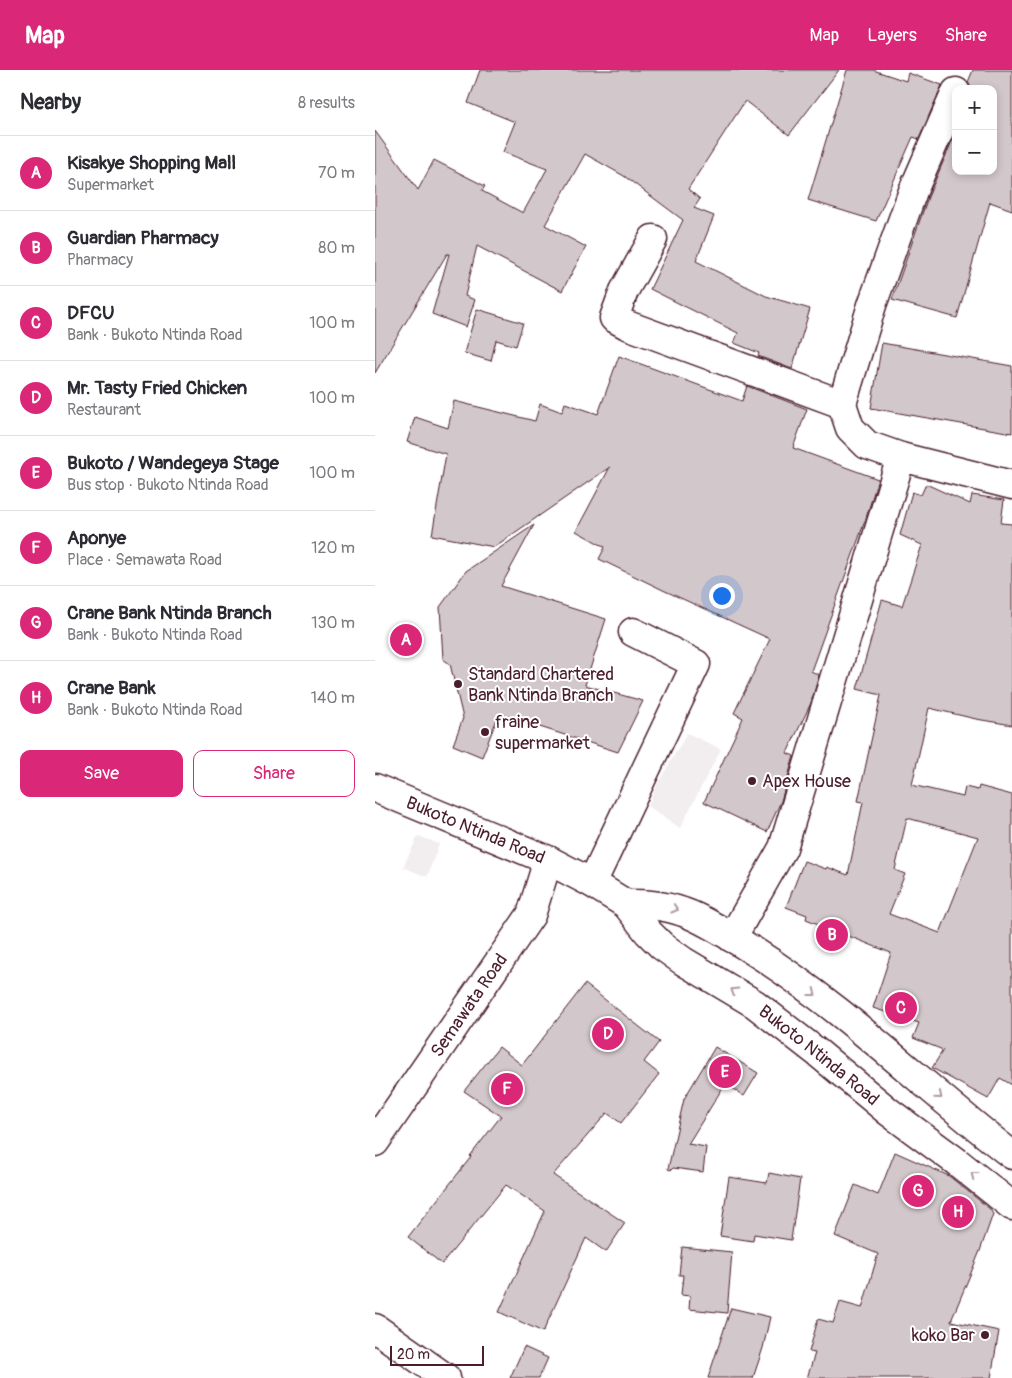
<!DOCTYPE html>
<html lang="en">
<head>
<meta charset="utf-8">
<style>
	:root { --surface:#fff; --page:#f7f7f7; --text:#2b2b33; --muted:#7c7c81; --line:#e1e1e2; --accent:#db2777 }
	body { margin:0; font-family:Pangolin,sans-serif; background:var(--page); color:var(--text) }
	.controls { position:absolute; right:15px; top:15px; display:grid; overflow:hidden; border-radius:10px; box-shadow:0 2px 8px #0003 }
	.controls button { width:45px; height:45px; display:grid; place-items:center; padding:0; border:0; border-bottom:1px solid var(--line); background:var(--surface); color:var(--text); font:25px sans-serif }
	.scale { position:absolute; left:15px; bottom:12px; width:94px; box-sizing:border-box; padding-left:5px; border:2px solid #4a1f2b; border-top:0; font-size:14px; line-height:18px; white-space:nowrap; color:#4a1f2b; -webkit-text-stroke:4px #fff; paint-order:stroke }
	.you { position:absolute; left:346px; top:525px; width:18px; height:18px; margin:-12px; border:4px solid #fff; border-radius:50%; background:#1a73e8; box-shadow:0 0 0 8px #1a73e833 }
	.badge { display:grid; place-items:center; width:32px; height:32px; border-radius:50%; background:var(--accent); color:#fff; font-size:16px; font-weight:700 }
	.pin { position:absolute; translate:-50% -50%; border:2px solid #fff; box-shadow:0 1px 5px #0006 }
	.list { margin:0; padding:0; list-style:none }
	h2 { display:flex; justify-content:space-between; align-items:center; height:65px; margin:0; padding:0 20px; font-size:21px }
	h2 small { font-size:16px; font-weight:400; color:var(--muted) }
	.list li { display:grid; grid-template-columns:32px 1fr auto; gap:15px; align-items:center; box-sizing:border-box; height:75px; padding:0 20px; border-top:1px solid var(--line) }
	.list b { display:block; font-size:19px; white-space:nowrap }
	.list p { margin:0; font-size:16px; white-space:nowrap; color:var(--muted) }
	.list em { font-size:16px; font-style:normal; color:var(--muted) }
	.actions { display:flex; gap:10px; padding:15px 20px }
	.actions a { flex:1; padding:11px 0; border:1px solid var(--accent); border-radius:10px; text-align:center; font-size:18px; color:var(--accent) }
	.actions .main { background:var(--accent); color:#fff }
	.map { position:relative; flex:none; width:637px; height:1308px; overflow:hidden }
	header { display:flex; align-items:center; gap:30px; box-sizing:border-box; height:70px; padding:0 25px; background:var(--accent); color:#fff }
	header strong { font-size:24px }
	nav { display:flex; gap:28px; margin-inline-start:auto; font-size:18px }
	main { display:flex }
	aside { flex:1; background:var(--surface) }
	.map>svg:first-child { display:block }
	.built { fill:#f2eeef }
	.building { fill:#d2c7cb; stroke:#4a1f2b; fill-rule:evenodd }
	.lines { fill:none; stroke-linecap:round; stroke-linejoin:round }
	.minor-casing { stroke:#4a1f2b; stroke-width:31 }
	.major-casing { stroke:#4a1f2b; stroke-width:31 }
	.minor { stroke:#fff; stroke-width:28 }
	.major { stroke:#fff; stroke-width:28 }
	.oneway { stroke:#ae9aa0 }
	.poi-dot { fill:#4a1f2b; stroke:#fff; stroke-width:2 }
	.labels { text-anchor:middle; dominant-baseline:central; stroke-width:4; stroke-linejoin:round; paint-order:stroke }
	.poi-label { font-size:18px; fill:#4a1f2b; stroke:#fff; text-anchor:start }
	.street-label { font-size:18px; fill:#4a1f2b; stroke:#fff }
</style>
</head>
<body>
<header>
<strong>Map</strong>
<nav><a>Map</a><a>Layers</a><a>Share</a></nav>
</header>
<main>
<aside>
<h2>Nearby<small>8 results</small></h2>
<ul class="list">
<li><span class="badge">A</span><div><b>Kisakye Shopping Mall</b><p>Supermarket</p></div><em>70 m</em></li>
<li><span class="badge">B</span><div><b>Guardian Pharmacy</b><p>Pharmacy</p></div><em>80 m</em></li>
<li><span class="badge">C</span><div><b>DFCU</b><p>Bank · Bukoto Ntinda Road</p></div><em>100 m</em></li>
<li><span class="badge">D</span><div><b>Mr. Tasty Fried Chicken</b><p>Restaurant</p></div><em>100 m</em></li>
<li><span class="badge">E</span><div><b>Bukoto / Wandegeya Stage</b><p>Bus stop · Bukoto Ntinda Road</p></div><em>100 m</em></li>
<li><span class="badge">F</span><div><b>Aponye</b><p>Place · Semawata Road</p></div><em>120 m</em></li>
<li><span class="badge">G</span><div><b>Crane Bank Ntinda Branch</b><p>Bank · Bukoto Ntinda Road</p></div><em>130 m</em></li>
<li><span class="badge">H</span><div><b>Crane Bank</b><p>Bank · Bukoto Ntinda Road</p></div><em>140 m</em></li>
</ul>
<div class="actions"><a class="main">Save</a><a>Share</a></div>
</aside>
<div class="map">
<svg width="637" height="1308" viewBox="0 0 637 1308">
	<rect width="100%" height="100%" fill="#fff"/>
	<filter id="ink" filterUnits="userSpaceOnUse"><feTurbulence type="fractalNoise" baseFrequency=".02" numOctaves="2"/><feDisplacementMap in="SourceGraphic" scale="10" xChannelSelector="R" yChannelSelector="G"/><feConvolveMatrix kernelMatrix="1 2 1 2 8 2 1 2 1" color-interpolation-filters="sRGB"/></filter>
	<g filter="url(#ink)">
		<path class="built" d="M312,663l34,16 -41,79 -32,-22 9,-21z
			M43,766l21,8 -12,33 -24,-10z"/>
		<path class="building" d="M105,0h359l-50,65 -44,-34 -57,88 12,10 -6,9 20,8 -18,45 70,35 44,13 -18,60 -34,-13 1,-3 -25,-10 4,-10 -88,-44 33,-69 -59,-44 -39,-22 -40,71 41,22 -24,44 -85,-45 -12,50 10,4 -9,27 -34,-13 17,-60h-2l-72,119v-242l43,59 16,-30 51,26 -3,5 41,22 24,-44 -44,-17 12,-30 -47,-19z
			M472,0h26l33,11 2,-8 34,12 -23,54 -6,-2 -37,84 -68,-21z
			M598,0h39v140l-22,-8 -33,116 -65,-18 36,-103 28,-65v39h37v-82h-22l-3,-7z
			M102,239l46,14 -7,23 -20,-6 -5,21 -27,-8z
			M507,273l130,23v67l-141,-25z
			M244,286l123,45 5,-15 60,23 -14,39 85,31 -12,39 -55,153 8,4 -8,28 -24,50 7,3 -13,45 -14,31 -63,-30 39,-84 -9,-5 36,-74 -107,-49 -64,-31 6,-12 -29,-16 34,-64 -116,80 -62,-12 14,-81 -39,-12 8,-25 33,11 6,-27 81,20 5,-17 22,8 3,-9 33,11z
			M551,414l44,20 2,-9 32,5 -3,23 11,1v201l-36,-6 -47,-11 -17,77 51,12 2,-10 13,3 1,-4 33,9v290l-12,-7 -12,21 -56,-31 11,-18 -30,-12 6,-15 -46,-15 18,-55 -85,-34 1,-4 -21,-8 18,-46 22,8 1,-2 21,8 15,-73 -5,-1 23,-106 -24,-6 25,-89 20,6 20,-61 -22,-10 12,-43 9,3zM532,748l71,19 -38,96 -51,-19 16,-40 -10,-4z
			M159,455l-33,61 105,33 -21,66 58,16 -25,51 -119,-38 -17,43 -29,-12 10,-27 -13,-54 -7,-5 -3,-52 26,-36z
			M210,914l74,58 -15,20 15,12 -38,49 -14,-10 -54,62 72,48 -19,29 -20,-14 -43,94 -44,-20 46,-101 -39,-26 -64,79 -34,-27 63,-80 -1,-1 31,-40 -37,-25 35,-44 23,18z
			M340,977l43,26 -14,23 -19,-12 -37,60 18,3 -3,25 -30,-4 -2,2 -3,-1 16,-70z
			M520,1082l54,24 41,33 3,5 -13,37 -29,70 48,10 -8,47h-184l8,-25 -6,-1 9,-33 15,4 7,-21 22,6 16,-54 -43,-18 20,-51 23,10z
			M394,1103l31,6 -9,61 -37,-6 -1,7 -33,-5 9,-59 38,6z
			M307,1177l50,5 -5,61 -38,-4 1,-13 -9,-1 2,-20h-4z
			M356,1238l39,9 -7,31 -10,30h-45z
			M149,1277l24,11 -9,20h-29z"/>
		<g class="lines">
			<g class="minor-casing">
				<g id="minor">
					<path d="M278,169l-29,52 -10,27 13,7 215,79"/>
					<path d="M526,387l-34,-12 -17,-17 -8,-24 30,-99 41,-114 43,-99"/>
					<path d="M217,813l104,-219 -63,-32"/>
					<path d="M357,868l51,-90 118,-391 111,28"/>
					<path id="s1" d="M0,1072l156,-227 17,-55"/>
					<path d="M0,1258l71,50"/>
				</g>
			</g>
			<g class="major-casing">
				<g id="major">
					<path id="s2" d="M0,718l173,72 44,23 34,21 22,28 14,14 21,15 72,43 63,49 71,59 68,50 55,44"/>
					<path d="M251,834c20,0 38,1 57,8 21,7 50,26 69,38 94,59 173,138 260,205"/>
				</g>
			</g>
			<use href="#minor" class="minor"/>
			<use href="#major" class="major"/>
		</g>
		<defs><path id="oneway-chevron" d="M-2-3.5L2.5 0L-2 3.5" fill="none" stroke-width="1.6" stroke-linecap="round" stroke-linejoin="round" transform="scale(1.25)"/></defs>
		<g class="oneway">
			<use href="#oneway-chevron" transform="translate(300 839) rotate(16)"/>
			<use href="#oneway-chevron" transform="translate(359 921) rotate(-148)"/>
			<use href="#oneway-chevron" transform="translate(438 923) rotate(37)"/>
			<use href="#oneway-chevron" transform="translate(564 1026) rotate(40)"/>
			<use href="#oneway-chevron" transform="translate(599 1105) rotate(-142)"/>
		</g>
	</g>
	<g class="poi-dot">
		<circle cx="83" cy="614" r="5"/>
		<circle cx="110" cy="662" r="5"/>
		<circle cx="377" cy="711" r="5"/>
		<circle cx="610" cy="1265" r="5"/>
	</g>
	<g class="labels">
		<g class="poi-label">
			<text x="93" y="604">Standard Chartered<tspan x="93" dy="21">Bank Ntinda Branch</tspan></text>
			<text x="120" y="652">fraine<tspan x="120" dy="21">supermarket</tspan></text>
			<text x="387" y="711">Apex House</text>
			<text x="600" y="1265" text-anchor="end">koko Bar</text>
		</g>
		<g class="street-label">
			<text stroke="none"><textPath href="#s2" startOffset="109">Bukoto Ntinda Road</textPath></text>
			<text stroke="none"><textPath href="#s1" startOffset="166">Semawata Road</textPath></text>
			<text stroke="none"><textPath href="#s2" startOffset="524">Bukoto Ntinda Road</textPath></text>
		</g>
	</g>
</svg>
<div class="controls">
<button>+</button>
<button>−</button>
</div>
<div class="scale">20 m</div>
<div class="you"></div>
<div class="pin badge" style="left:31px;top:570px">A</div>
<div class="pin badge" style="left:457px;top:865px">B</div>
<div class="pin badge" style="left:526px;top:938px">C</div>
<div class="pin badge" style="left:233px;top:964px">D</div>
<div class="pin badge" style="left:350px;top:1002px">E</div>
<div class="pin badge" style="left:132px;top:1019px">F</div>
<div class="pin badge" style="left:543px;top:1121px">G</div>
<div class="pin badge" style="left:583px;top:1142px">H</div>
</div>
</main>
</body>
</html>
